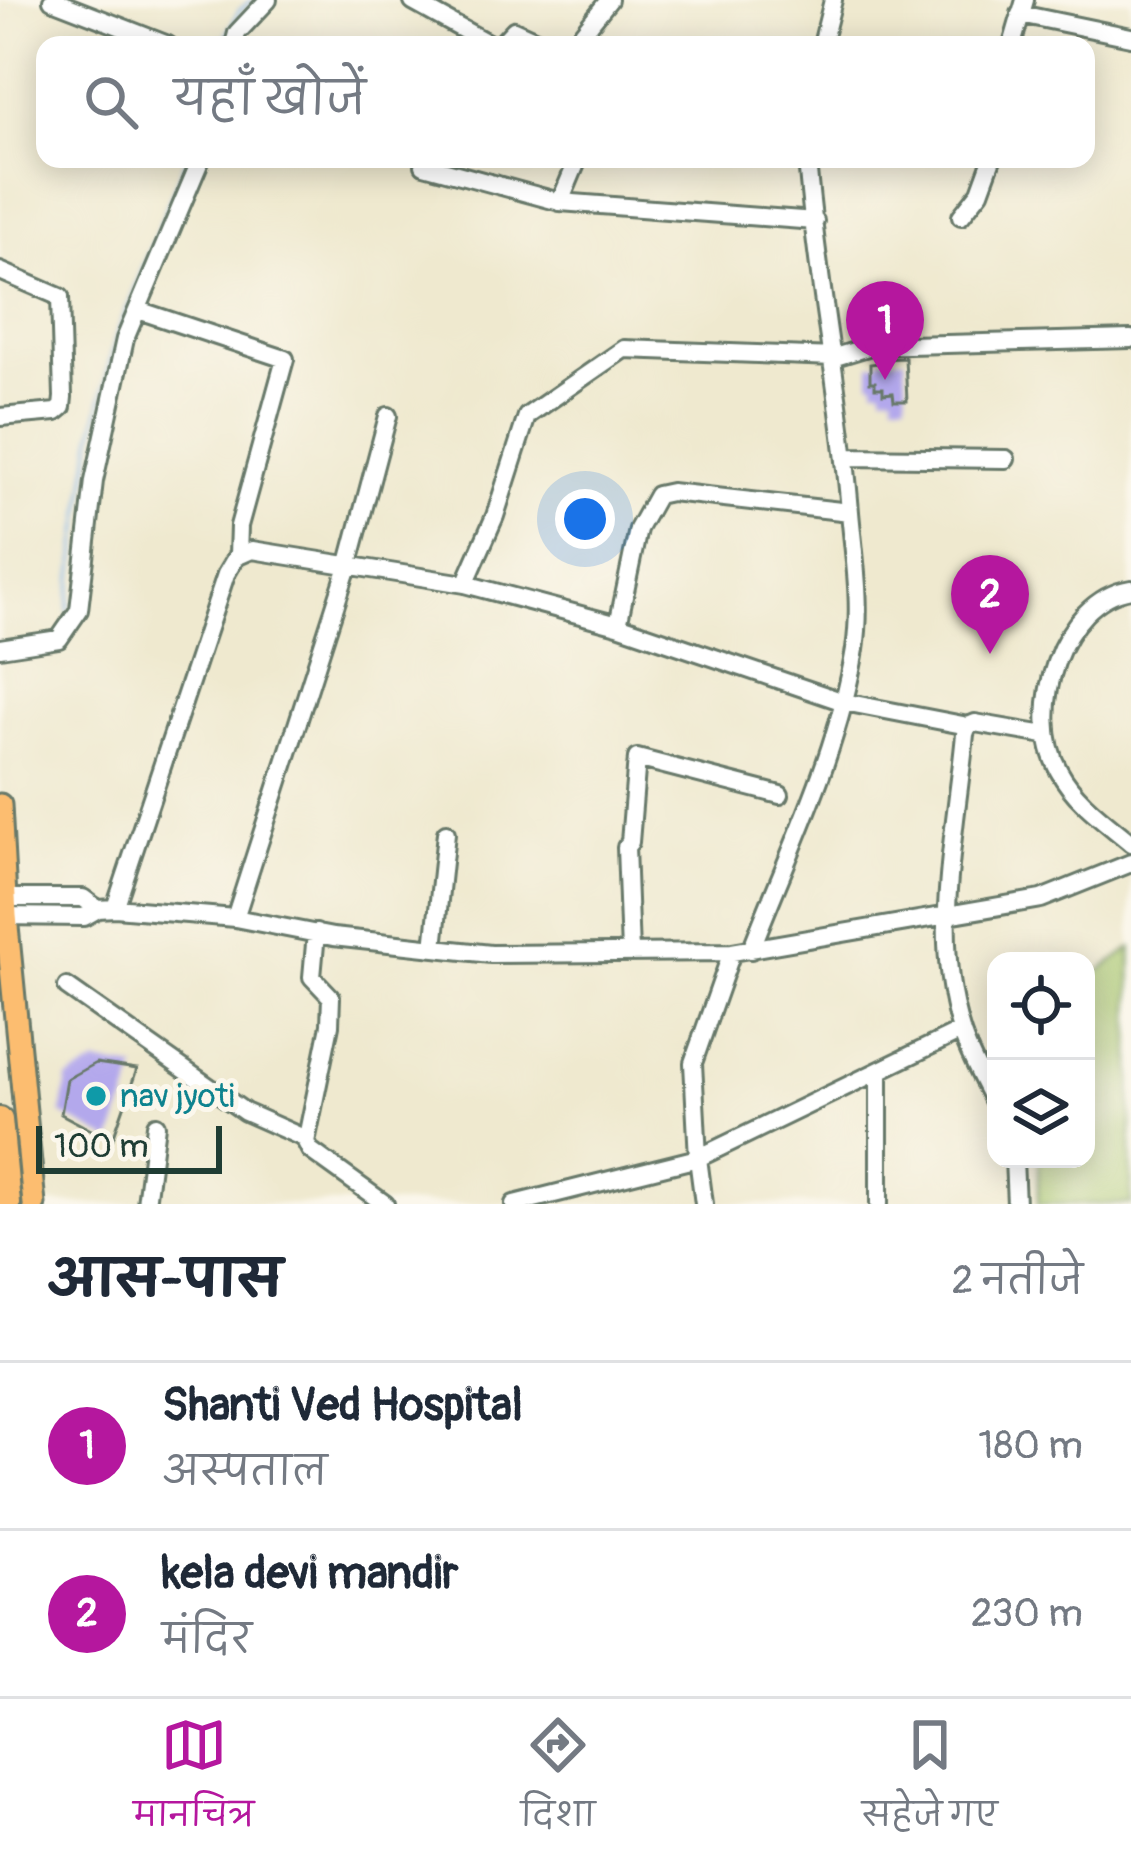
<!DOCTYPE html>
<html lang="hi">
<head>
<meta charset="utf-8">
<style>
	:root { --surface:#fff; --page:#f2f2f3; --text:#1f2937; --muted:#747a83; --line:#e0e1e3; --accent:#b5179e }
	body { margin:0; font-family:Pangolin,"Playpen Sans Deva",sans-serif; background:var(--page); color:var(--text) }
	.controls { position:absolute; right:36px; bottom:36px; display:grid; overflow:hidden; border-radius:24px; box-shadow:0 6px 30px #0003 }
	.controls button { width:108px; height:108px; display:grid; place-items:center; padding:0; border:0; border-bottom:3px solid var(--line); background:var(--surface); color:var(--text); font:60px sans-serif }
	.scale { position:absolute; left:36px; bottom:30px; width:186px; box-sizing:border-box; padding-left:12px; border:6px solid #1f3d34; border-top:0; font-size:33px; line-height:42px; white-space:nowrap; color:#1f3d34; -webkit-text-stroke:9px #fbf7ec; paint-order:stroke }
	.you { position:absolute; left:585px; top:519px; width:42px; height:42px; margin:-30px; border:9px solid #fff; border-radius:50%; background:#1a73e8; box-shadow:0 0 0 18px #1a73e833 }
	.badge { display:grid; place-items:center; width:78px; height:78px; border-radius:50%; background:var(--accent); color:#fff; font-size:39px; font-weight:700 }
	.pin { position:absolute; translate:-50% -99px; filter:drop-shadow(0 3px 6px #0008) }
	.pin::after { content:''; position:absolute; top:63px; width:42px; height:36px; background:inherit; clip-path:polygon(0 0,100% 0,50% 100%) }
	.list { margin:0; padding:0; list-style:none }
	h2 { display:flex; justify-content:space-between; align-items:center; height:156px; margin:0; padding:0 48px; font-size:51px }
	h2 small { font-size:39px; font-weight:400; color:var(--muted) }
	.list li { display:grid; grid-template-columns:78px 1fr auto; gap:36px; align-items:center; box-sizing:border-box; height:168px; padding:0 48px; border-top:3px solid var(--line) }
	.list b { display:block; font-size:45px; white-space:nowrap }
	.list p { margin:0; font-size:39px; white-space:nowrap; color:var(--muted) }
	.list em { font-size:39px; font-style:normal; color:var(--muted) }
	.icon { flex:none; width:66px; height:66px; fill:none; stroke:currentColor; stroke-width:2; stroke-linecap:round; stroke-linejoin:round }
	.map { position:relative; flex:none; width:1131px; height:1204px; overflow:hidden }
	.search { position:absolute; background:var(--surface); box-shadow:0 6px 30px #0003; left:36px; right:36px; top:36px; height:132px; display:flex; align-items:center; gap:30px; box-sizing:border-box; padding:0 42px; border-radius:24px; color:var(--muted); font-size:45px }
	.sheet { height:492px; background:var(--surface) }
	nav { display:flex; justify-content:space-around; align-items:center; box-sizing:border-box; height:168px; border-top:3px solid var(--line); background:var(--surface); font-size:33px; color:var(--muted) }
	nav a { display:grid; justify-items:center; gap:6px }
	nav .on { color:var(--accent) }
	.map>svg:first-child { display:block }
	.green { fill:#a9c76f; stroke:#648252; stroke-width:3 }
	.lines { fill:none; stroke-linecap:round; stroke-linejoin:round }
	.stream { stroke:#79b2e9; stroke-width:3 }
	.building { fill:#b3a8ec }
	.minor-casing { stroke:#68796a; stroke-width:22 }
	.major-casing { stroke:#68796a; stroke-width:27 }
	.highway-casing { stroke:#68796a; stroke-width:30 }
	.minor { stroke:#fff; stroke-width:16 }
	.major { stroke:#fcbd6f; stroke-width:21 }
	.highway { stroke:#fcbd6f; stroke-width:24 }
	.culture-dot { fill:#0f9aa8; stroke:#fbf7ec; stroke-width:4.5 }
	.labels { text-anchor:middle; dominant-baseline:central; stroke-width:10; stroke-linejoin:round; paint-order:stroke }
	.culture-label { font-size:33px; fill:#0d838f; stroke:#fbf7ec; text-anchor:start }
</style>
</head>
<body>
<div class="map">
<svg width="1131" height="1204" viewBox="0 0 1131 1204">
	<rect width="100%" height="100%" fill="#fbf7ec"/>
	<filter id="ink" filterUnits="userSpaceOnUse"><feTurbulence type="fractalNoise" baseFrequency=".00833" numOctaves="2"/><feDisplacementMap in="SourceGraphic" scale="24" xChannelSelector="R" yChannelSelector="G"/><feConvolveMatrix kernelMatrix="1 2 1 2 8 2 1 2 1" color-interpolation-filters="sRGB"/></filter>
	<filter id="wash" filterUnits="userSpaceOnUse"><feTurbulence type="fractalNoise" baseFrequency=".004" numOctaves="4" result="noise"/><feDisplacementMap in="SourceGraphic" scale="48" xChannelSelector="R" yChannelSelector="G"/><feGaussianBlur stdDeviation="2.7" result="paint"/><feColorMatrix in="noise" values="0 0 0 0 0 0 0 0 0 0 0 0 0 0 0 0 0 1.4 0 .05"/><feComposite in="paint" operator="in"/></filter>
	<g filter="url(#wash)">
		<rect width="100%" height="100%" fill="#efe9cf"/>
		<path class="green" d="M1131,948v256h-93l1,-45h47v-178z"/>
		<g class="lines">
			<path class="stream" d="M222,45l17,-34 13,-11
				M68,611l24,-170 23,-101 71,-181"/>
		</g>
		<g id="blocks">
			<path class="building" d="M905,358l2,43h-13l-1,-8 -10,1v-6h-8v-6h-5v-18l9,-1 -1,-4z
				M96,1063l41,6 -25,72 -51,-27 6,-35z"/>
		</g>
	</g>
	<g filter="url(#ink)">
		<use href="#blocks" fill-opacity="0" stroke="#68796a" stroke-width="3"/>
		<g class="lines">
			<g class="minor-casing">
				<path id="minor" d="M52,0l116,45
					M413,2l78,43
					M1020,14l111,23
					M234,45l3,-12 31,-33
					M500,45l14,-15 33,15
					M573,45l36,-45
					M822,45l11,-45
					M1012,45l13,-45
					M578,159l-18,43 255,19
					M424,165l136,37
					M961,216l19,-24 12,-33
					M0,271l60,26 3,100 -1,10 -6,5 -56,5
					M138,310l147,49 -46,167 -1,29
					M847,457l159,2
					M465,584l30,-68 32,-100 97,-67 211,8 36,-11 260,-7
					M1131,589c-71,11 -105,124 -72,182 16,30 47,51 72,72
					M618,625l20,-96 19,-34 14,-3 179,20
					M0,648l59,-9 20,-29 15,-129 31,-142 76,-180
					M0,898h83l15,11
					M115,908l111,-334 10,-17 16,-7 213,34 153,41 226,77 124,24
					M0,916l84,1 14,-8 17,-1 120,10 98,19 158,17 241,-2 309,-53 90,-36
					M235,918l114,-355 39,-147
					M316,933l-4,44 19,20 -1,28 -24,117 4,8 75,54
					M434,948l12,-115
					M751,950c38,-99 87,-196 104,-301 7,-46 -1,-91 -5,-137 -9,-118 -34,-235 -43,-353
					M630,953l-4,-106 4,-5 7,-84 143,37
					M67,987l178,125 61,27
					M996,1106c-12,-25 -27,-50 -35,-76 -30,-96 -5,-198 4,-296l3,-8 7,-3 70,12
					M1014,1159l2,45
					M146,1204l10,-79
					M514,1204l184,-46 -5,-95 39,-111
					M704,1204l-6,-46 263,-127
					M879,1204v-130"/>
			</g>
			<g class="major-casing">
				<path id="major" d="M0,805l6,111 28,288"/>
			</g>
			<g class="highway-casing">
				<path id="highway" d="M0,1120l8,84"/>
			</g>
			<use href="#minor" class="minor"/>
			<use href="#major" class="major"/>
			<use href="#highway" class="highway"/>
		</g>
	</g>
	<circle class="culture-dot" cx="96" cy="1096" r="12"/>
	<g class="labels">
		<g class="culture-label">
			<text x="120" y="1096">nav jyoti</text>
		</g>
	</g>
</svg>
<div class="controls">
<button><svg class="icon" aria-label="locate" viewBox="0 0 24 24"><circle cx="12" cy="12" r="6"/><path d="M12 2v4M12 18v4M2 12h4M18 12h4"/></svg></button>
<button><svg class="icon" aria-label="layers" viewBox="0 0 24 24"><path d="M12 4l9 5-9 5-9-5zM3 14l9 5 9-5"/></svg></button>
</div>
<div class="scale">100 m</div>
<div class="you"></div>
<div class="pin badge" style="left:885px;top:380px">1</div>
<div class="pin badge" style="left:990px;top:654px">2</div>
<div class="search"><svg class="icon" aria-label="search" viewBox="0 0 24 24"><circle cx="10" cy="10" r="6"/><path d="M15 15l6 6"/></svg>यहाँ खोजें</div>
</div>
<section class="sheet">
<h2>आस-पास<small>2 नतीजे</small></h2>
<ul class="list">
<li><span class="badge">1</span><div><b>Shanti Ved Hospital</b><p>अस्पताल</p></div><em>180 m</em></li>
<li><span class="badge">2</span><div><b>kela devi mandir</b><p>मंदिर</p></div><em>230 m</em></li>
</ul>
</section>
<nav>
<a class="on"><svg class="icon" aria-label="map" viewBox="0 0 24 24"><path d="M3 6l6-2 6 2 6-2v14l-6 2-6-2-6 2zM9 4v14M15 6v14"/></svg>मानचित्र</a>
<a><svg class="icon" aria-label="directions" viewBox="0 0 24 24"><path d="M12 3l9 9-9 9-9-9zM9 14v-3h6M13 9l2 2-2 2"/></svg>दिशा</a>
<a><svg class="icon" aria-label="saved" viewBox="0 0 24 24"><path d="M7 4h10v16l-5-4-5 4z"/></svg>सहेजे गए</a>
</nav>
</body>
</html>
